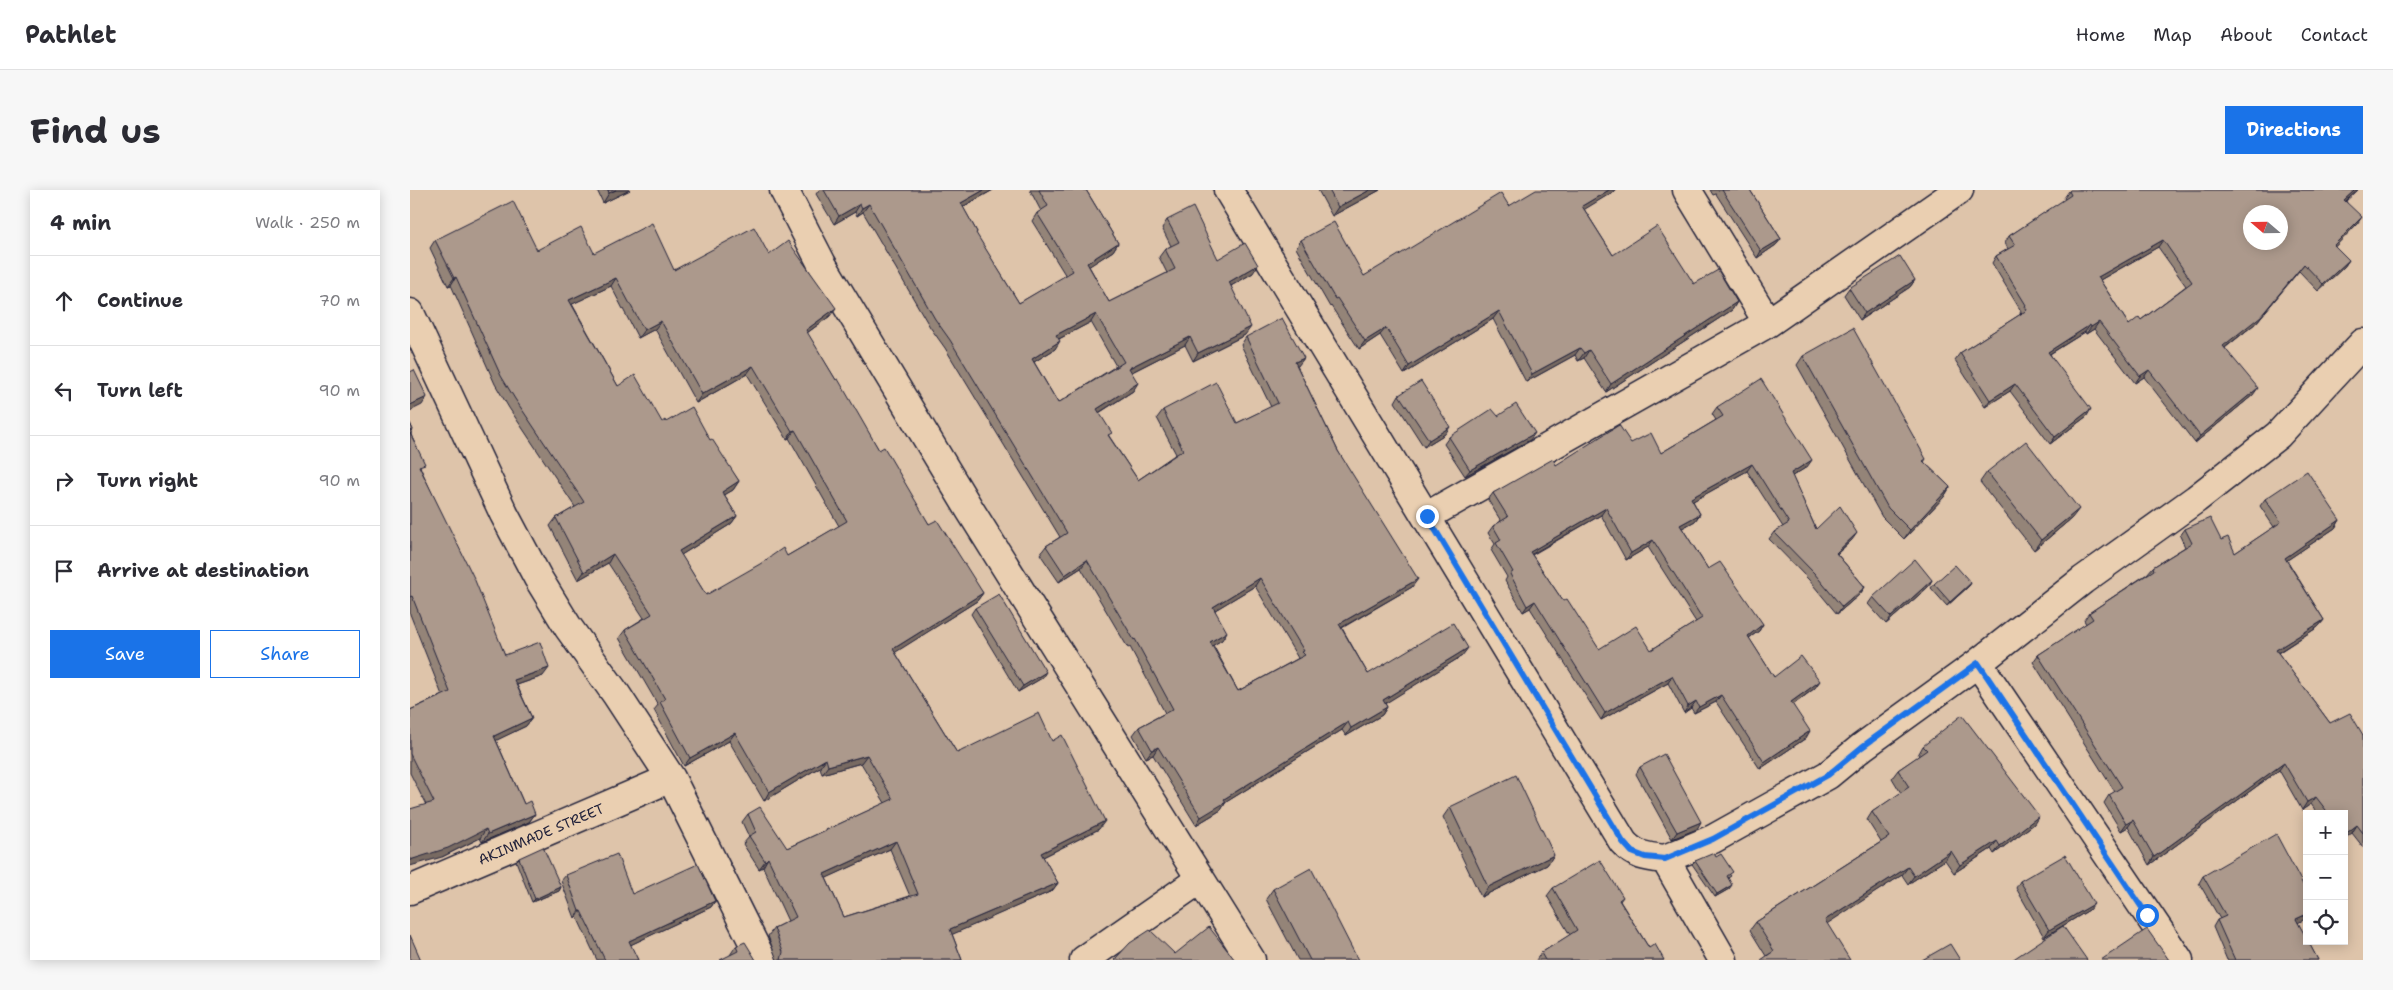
<!DOCTYPE html>
<html lang="en">
<head>
<meta charset="utf-8">
<style>
	:root { --surface:#fff; --page:#f7f7f7; --text:#2b2b33; --muted:#7c7c81; --line:#e1e1e2; --accent:#1a73e8 }
	body { margin:0; font-family:"Shantell Sans",sans-serif; background:var(--page); color:var(--text) }
	.controls { position:absolute; right:15px; bottom:15px; display:grid; overflow:hidden; border-radius:0px; box-shadow:0 2px 12px #0003 }
	.controls button { width:45px; height:45px; display:grid; place-items:center; padding:0; border:0; border-bottom:1px solid var(--line); background:var(--surface); color:var(--text); font:25px sans-serif }
	.compass { position:absolute; left:1833px; top:15px; width:45px; height:45px; border-radius:50%; background:var(--surface); box-shadow:0 2px 12px #0003; rotate:290deg }
	.stop { position:absolute; width:15px; height:15px; margin:-11px; border:4px solid #1a73e8; border-radius:50%; background:#fff }
	.stop.end { background:#1a73e8; border-color:#fff; box-shadow:0 1px 5px #0008 }
	.list { margin:0; padding:0; list-style:none }
	h2 { display:flex; justify-content:space-between; align-items:center; height:65px; margin:0; padding:0 20px; font-size:21px }
	h2 small { font-size:16px; font-weight:400; color:var(--muted) }
	.list li { display:grid; grid-template-columns:32px 1fr auto; gap:15px; align-items:center; box-sizing:border-box; height:90px; padding:0 20px; border-top:1px solid var(--line) }
	.list b { display:block; font-size:19px; white-space:nowrap }
	.list em { font-size:16px; font-style:normal; color:var(--muted) }
	.actions { display:flex; gap:10px; padding:15px 20px }
	.actions a { flex:1; padding:11px 0; border:1px solid var(--accent); border-radius:0px; text-align:center; font-size:18px; color:var(--accent) }
	.actions .main { background:var(--accent); color:#fff }
	.icon { flex:none; width:28px; height:28px; fill:none; stroke:currentColor; stroke-width:2; stroke-linecap:round; stroke-linejoin:round }
	.map { position:relative; flex:none; width:1953px; height:770px; overflow:hidden; border-radius:0px }
	header { display:flex; align-items:center; gap:30px; box-sizing:border-box; height:70px; padding:0 25px; background:var(--surface); border-bottom:1px solid var(--line) }
	header strong { font-size:24px }
	nav { display:flex; gap:28px; margin-inline-start:auto; font-size:18px }
	.intro { display:flex; align-items:center; justify-content:space-between; box-sizing:border-box; height:120px; padding:0 30px }
	h1 { margin:0; font-size:35px }
	.button { padding:12px 22px; border-radius:0px; background:var(--accent); color:#fff; font-size:18px; font-weight:700 }
	main { display:flex; gap:30px; padding:0 30px }
	aside { flex:1; background:var(--surface); border-radius:0px; box-shadow:0 2px 12px #0003 }
	.map>svg:first-child { display:block }
	.lines { fill:none; stroke-linecap:round; stroke-linejoin:round }
	.minor-casing { stroke:#22223b; stroke-width:31 }
	.minor { stroke:#eacfb1; stroke-width:28 }
	.wall { fill:#948478; stroke:#22223b; fill-rule:evenodd }
	.shaded-wall { fill:#786b62; stroke:#22223b }
	.building { fill:#ac998c; stroke:#22223b; fill-rule:evenodd }
	.route { stroke:#1a73e8; stroke-width:6 }
	.labels { text-anchor:middle; dominant-baseline:central; stroke-width:4; stroke-linejoin:round; paint-order:stroke }
	.street-label { font-size:14px; fill:#22223b; stroke:#eacfb1 }
</style>
</head>
<body>
<header>
<strong>Pathlet</strong>
<nav><a>Home</a><a>Map</a><a>About</a><a>Contact</a></nav>
</header>
<div class="intro"><h1>Find us</h1><a class="button">Directions</a></div>
<main>
<aside>
<h2>4 min<small>Walk · 250 m</small></h2>
<ul class="list">
<li><svg class="icon" aria-label="ahead" viewBox="0 0 24 24"><path d="M12 20V5M6 11l6-6 6 6"/></svg><div><b>Continue</b></div><em>70 m</em></li>
<li><svg class="icon" aria-label="left" viewBox="0 0 24 24"><path d="M17 20v-9H6M10 6l-5 5 5 5"/></svg><div><b>Turn left</b></div><em>90 m</em></li>
<li><svg class="icon" aria-label="right" viewBox="0 0 24 24"><path d="M7 20v-9h11M14 6l5 5-5 5"/></svg><div><b>Turn right</b></div><em>90 m</em></li>
<li><svg class="icon" aria-label="arrive" viewBox="0 0 24 24"><path d="M6 21V4h12l-3 4 3 4H6"/></svg><div><b>Arrive at destination</b></div></li>
</ul>
<div class="actions"><a class="main">Save</a><a>Share</a></div>
</aside>
<div class="map">
<svg width="1953" height="770" viewBox="0 0 1953 770">
	<rect width="100%" height="100%" fill="#dec4aa"/>
	<filter id="ink" filterUnits="userSpaceOnUse"><feTurbulence type="fractalNoise" baseFrequency=".02" numOctaves="2"/><feDisplacementMap in="SourceGraphic" scale="10" xChannelSelector="R" yChannelSelector="G"/><feConvolveMatrix kernelMatrix="1 2 1 2 8 2 1 2 1" color-interpolation-filters="sRGB"/></filter>
	<g filter="url(#ink)">
		<g class="lines">
			<g class="minor-casing">
				<path id="minor" d="M374,0l38,74 148,246 281,450
					M818,0l395,652c12,14 24,15 42,17l58,101
					M1277,0l81,133
					M0,123l94,201 34,64 30,49 48,67 55,84 91,182
					M1017,326l341,-193 191,-133
					M1568,473l201,297
					M1255,669l48,-20 115,-64 34,-28 116,-84 105,-83 113,-81 82,-64 85,-92
					M0,700l261,-112
					M674,770l115,-80"/>
			</g>
			<use href="#minor" class="minor"/>
		</g>
		<path class="wall" d="M187,0h33l-27,13z
			M409,0h174l-30,17 14,25 -1,2 43,69 47,-27 -34,-55 5,-8 4,-2 -11,-21h56l32,53 -5,8 -24,15 20,36 58,-29 -8,-16 6,-8 6,-3 -9,-18 5,-8 51,39 35,14 -22,13 14,49 -52,26 -8,-16 -53,27 1,19 -34,22 10,23 29,44 38,-26 -19,-36 6,-8 74,13 34,-16 -30,-62 5,-8 58,21 -7,8 41,85 74,136 -70,41 26,46 94,-18 -77,47 2,4 -5,8 -36,21 -4,-6 -116,72 -5,8 -25,15 -43,-70 -7,3 -13,-23 6,-8 26,-14 -35,-66 -2,1 -47,-80 -22,14 -19,-28 6,-8 14,-9 -115,-189 -15,-21 -67,-115 -6,4 -2,-4 -21,12 -18,-30zM681,132l25,44 -58,37 -24,-41 21,-13 4,-10zM845,396l43,72 -1,1 -59,32 -25,-46 9,-5 -7,-30z
			M908,0h62l-48,26z
			M1206,0l-32,19 29,46 81,29 43,18 -5,8 -126,82 -22,-34 -6,3 -3,-6 -49,27 -33,-63 -89,55 -24,-39 -21,14 -28,-43 -1,1 -34,-59 5,-8 63,36 145,-70z
			M1300,0h40l31,49 -5,6 -19,13 -41,-64 -3,1z
			M1854,0h94l-12,11 11,23 -22,22 14,14 -5,7 -26,24 -19,-20 -43,52 -31,25 28,47 -58,48 -51,-66 -9,6 -41,-54 -8,5 -1,-2 -35,22 37,62 -37,28 -40,-53 -25,16 -30,-47 5,-7 61,-39 -1,-1 1,-2 -29,-48 4,-7 12,-7 -3,-6 4,-7 56,-36 -1,-2 5,-7zM1748,57l28,39 -45,34 -12,5 -29,-45z
			M25,50l102,10 57,3 80,17 95,-15 61,61 -23,17 72,117 50,74 54,69 -6,8 -82,51 62,101 95,-12 47,88 -56,28 15,26 -6,8 -100,43 10,26h-185l-9,-24 6,-8 14,-7 -25,-54 -4,2 -16,-25 6,-7 -7,-15 6,-8 39,34 98,-45 -24,-40 -39,11 -2,-7 -56,34 -35,-60 -45,25 -30,-56 4,-5 -39,-67 6,-8 19,-12 -36,-55 -30,17 -28,-54 6,-8 19,-11 -66,-99 -14,-24 -44,-99 -3,1 -18,-38zM201,96l27,52 17,-9 41,74 51,-29 40,65 2,-1 50,88 -52,30 -81,39 -25,-40 50,-31 6,-8 -13,-21 9,-5 6,-9 -29,-41 -44,-18h-4l-44,-36 -46,-82zM480,659l20,47 -66,21 -18,-39z
			M1505,90l-5,7 -50,33 -16,-25 5,-7z
			M1393,166l123,103 -2,3 26,25 -6,10 -40,42 -22,-22 -85,-152z
			M989,205l46,39 -21,13 -29,-45z
			M1307,217l90,60 -15,9 24,53 36,11 -15,14 28,33 -5,7 -23,20 -28,-34 -40,-41 5,-7 9,-5 -36,-56 -54,30 7,13 -5,7 -13,7 26,41 55,55 -4,7 -10,7 25,39 41,11 -22,17 13,33 -46,31 -44,-67 -22,11 -3,-5 -7,5 -16,-30 -67,37 -71,-112 -7,4 -18,-31 2,-4 -16,-27 4,-6 -7,-11 5,-7 8,-5 -13,-21 5,-7 63,-28 75,-22 30,10 55,-33 -4,-6zM1191,325l25,45 22,-13 48,75 -45,28 -52,-1 -36,-48 -31,-46z
			M1088,226l32,24 -65,36 -21,-32 5,-7z
			M0,233l3,7 -2,4 10,35 84,186 38,21 -26,9 15,33 -6,8 -30,14 28,64 11,10 -6,8 -47,20 -2,-4 -38,19 -16,-52 -16,-32v-63l32,-15 -32,-81z
			M1577,282l85,46 -38,32 -54,-68z
			M1855,309l75,21 -5,8 -48,32 37,60 -6,7 -40,26 52,70 33,12v112l-11,-14 -8,-19h-26l-7,-10 -9,6 -23,-40 -130,95 -21,-38 -7,4 -17,-28 5,-8 6,-3 -82,-130 5,-7 48,-31 -2,-4 5,-7 58,-39 6,-7 32,-20 -5,-11 5,-7 36,11 14,13 39,-26 -14,-21z
			M1522,390l-4,7 -42,37 -18,-20 5,-7z
			M1561,393l-2,3 -22,20 -16,-18 3,-4z
			M565,418l67,70 -24,14 -47,-78z
			M1513,556l111,78 -40,30 -3,-5 -37,24 -9,-13 -37,24 -6,-9 -75,48 -61,33 -16,-26 6,-8 125,-80 -14,-22 5,-8 29,-19 -9,-15 6,-8 21,-14 -1,-1z
			M1230,577l57,62 -25,10 -36,-65z
			M1040,617l104,48 -7,10 -66,32 -38,-80z
			M1306,667l15,19 -3,2 1,11 -14,8 -23,-33 3,-3z
			M109,668l42,29 -2,4 -27,11 -16,-41z
			M156,685l66,19 83,7 -4,6 -81,38 8,15h-41l-20,-43 -2,1 -14,-37z
			M1793,686l95,47 20,37h-91l-14,-33 4,-7 3,-1 -21,-36z
			M1610,691l69,29 -45,27 -28,-49z
			M1143,698l70,9 -3,4 29,47 15,12h-128l5,-7 29,-18 -23,-39z
			M863,699l85,71h-60l-32,-61z
			M326,756l20,14 -26,-5z"/>
		<path class="shaded-wall" d="M206,0h14l-27,13 6,-10z
			M574,0h9l-38,21 6,-8z
			M960,0h10l-48,26 6,-9z
			M1199,0h7l-39,24 5,-8z
			M1945,0h3l-19,17 5,-7z
			M450,14l-5,8 -21,12 5,-8z
			M459,14l-6,8 -6,4 5,-8z
			M1952,27l-5,7 -27,28 4,-7z
			M1371,49l-5,6 -19,13 4,-7z
			M1753,50l-5,7 -65,37 5,-7z
			M708,53l-5,8 -31,20 5,-8z
			M1939,70l-5,7 -26,24 5,-7z
			M1894,74l-48,59 -38,30 5,-7z
			M848,75l-5,8 -29,17 5,-8z
			M46,87l-5,8 -3,1 6,-8z
			M206,88l-5,8 -47,22 5,-8z
			M1505,90l-5,7 -50,33 5,-7z
			M1327,112l-5,8 -126,82 5,-8z
			M426,118l-6,8 -30,22 6,-8z
			M1089,121l-6,8 -89,55 5,-8z
			M686,124l-5,8 -40,21 5,-8z
			M251,131l-6,8 -17,9 6,-8z
			M1689,132l-5,7 -8,5 5,-7z
			M1680,135l-5,7 -42,26 5,-6z
			M841,137l-6,8 -52,26 5,-8z
			M976,138l-6,7 -21,14 6,-8z
			M780,147l-5,8 -61,31 5,-8z
			M650,151l-5,8 -29,18 6,-8z
			M1170,158l-5,7 -49,27 6,-8z
			M1179,160l-5,8 -6,3 6,-8z
			M894,168l-6,8 -8,4 5,-8z
			M343,176l-6,8 -51,29 6,-9z
			M1739,180l-5,7 -9,6 5,-7z
			M728,193l-5,8 -41,26 5,-8z
			M1605,194l-5,7 -25,16 5,-7z
			M1848,198l-5,7 -58,48 5,-7z
			M17,207l-5,8 -12,6v-6z
			M1681,219l-4,7 -37,28 5,-7z
			M1040,237l-5,7 -21,13 5,-7z
			M385,240l-6,8 -2,1 5,-8z
			M1125,243l-5,7 -65,36 5,-6z
			M1402,270l-5,7 -21,13 5,-7z
			M1342,274l-5,7 -61,34 5,-7z
			M329,291l-6,9 -17,10 6,-8z
			M1540,297l-6,10 -40,42 6,-9z
			M1196,318l-5,7 -76,43 5,-6z
			M1669,319l-7,9 -38,32 7,-10z
			M1290,324l-5,7 -20,11 5,-7z
			M327,326l-6,8 -58,36 6,-9z
			M1930,330l-5,8 -55,37 5,-7z
			M1447,343l-5,7 -21,19 5,-6z
			M1243,350l-5,7 -22,13 5,-7z
			M203,364l-5,9 -30,17 6,-8z
			M677,370l-6,8 -22,14 6,-7z
			M850,388l-5,8 -48,29 6,-8z
			M1008,389l-6,8 -78,45 5,-8z
			M1522,390l-4,7 -42,37 5,-7z
			M1561,393l-2,3 -22,20 3,-4z
			M1455,397l-5,7 -23,20 5,-7z
			M573,403l-6,8 -89,56 5,-8z
			M1125,411l-5,7 -7,4 4,-6z
			M1914,430l-6,7 -47,30 5,-7z
			M1353,434l-4,7 -16,11 5,-6z
			M817,442l-5,8 -17,10 5,-8z
			M1058,458l-6,8 -84,52 5,-8z
			M139,478l-6,8 -35,12 6,-8z
			M636,482l-4,6 -24,14 5,-6z
			M1262,486l-4,7 -67,37 4,-7z
			M1410,491l-5,7 -28,21 4,-7z
			M1311,505l-5,7 -22,11 5,-6z
			M1286,511l-5,7 -7,5 4,-7z
			M977,517l-5,8 -36,21 5,-8z
			M122,528l-6,8 -37,18 5,-8z
			M938,532l-6,8 -119,74 3,-2 -5,8 -25,15 5,-8 23,-18z
			M1400,541l-4,7 -46,31 4,-7z
			M325,543l-6,8 -45,25 6,-8z
			M748,557l-5,8 -7,3 6,-8z
			M457,565l-6,8 -39,11 6,-8z
			M416,569l-6,8 -56,34 5,-9z
			M1874,573l-5,7 -130,95 5,-8z
			M1906,607l-5,7 -9,6 5,-8z
			M125,624l-6,8 -47,20 6,-8z
			M1629,626l-5,8 -40,30 6,-8z
			M1723,630l-5,7 -7,4 5,-7z
			M695,631l-6,8 -64,32 6,-8z
			M1291,632l-4,7 -25,10 5,-7z
			M1947,635l-5,8 -8,6v-4z
			M76,639l-6,9 -38,19 -32,9v-6z
			M486,651l-6,8 -72,33 6,-8z
			M1587,651l-6,8 -37,24 6,-8z
			M1541,661l-6,9 -37,24 6,-8z
			M1144,665l-7,10 -66,32 7,-10z
			M358,668l-5,9 -4,2 6,-8z
			M1498,677l-6,8 -83,54 6,-9z
			M648,693l-6,8 -108,47 6,-9z
			M1322,695l-3,4 -14,8 2,-3z
			M151,697l-2,4 -27,11 3,-3z
			M305,711l-4,6 -87,41 5,-7z
			M1684,714l-5,6 -45,27 5,-7z
			M169,721h2l-4,6 -2,1z
			M1897,724v4l-15,8 4,-7z"/>
		<path class="building" d="M198,0h8l-7,3z
			M414,0h160l-23,13 16,29 -1,1 43,70 54,-32 -36,-58 11,-7 -9,-16h47l32,53 -31,20 22,39 66,-33 -10,-20 14,-7 -12,-22 26,-13 25,52 27,-16 13,22 -29,17 22,45 -53,26 -8,-16 -61,31 9,15 -41,26 15,24 -4,2 30,45 45,-30 -20,-40 53,-28 21,41 41,-20 -32,-66 36,-19 22,40 -9,4 43,89 80,128 -79,45 29,50 85,-51 15,25 -85,52 4,7 -36,21 -3,-6 -124,77 2,3 -25,15 -43,-70 -6,3 -13,-23 34,-18 -38,-70 -1,1 -47,-80 -22,15 -19,-29 21,-13 -117,-193 -15,-21 -66,-115 -7,4 -2,-4 -21,12zM686,124l28,48 -66,41 -26,-44 28,-18 -4,-6zM850,388l44,73 -2,1 3,3 -67,36 -28,-49 17,-10 -14,-25z
			M919,0h41l-32,17z
			M1126,0h73l-27,16 31,49 44,-29 37,58 24,-14 19,32 -126,82 -22,-34 -5,3 -4,-5 -48,26 -33,-63 -90,55 -23,-38 -21,13 -28,-43 -2,1 -34,-59 33,-18 30,54 137,-83 8,13z
			M1312,0h28l31,49 -20,12z
			M1660,0h285l-11,10 18,17 -28,28 15,15 -26,24 -19,-20 -43,52 -38,30 35,42 -58,48 -51,-66 -9,6 -41,-54 -8,5 -1,-2 -42,27 43,57 -36,28 -40,-53 -25,16 -30,-47 67,-43 -2,-4 1,-1 -30,-49 19,-11 -6,-9 62,-41 -2,-4zM1840,22h30v30h-30zM1753,50l29,42 -51,38 -2,-3 -10,8 -31,-48z
			M103,11l24,49 44,-23 13,26 58,-30 22,47 80,-43 15,28 19,-14 48,67 -30,22 30,50 2,-1 41,71 5,-3 45,77 8,-4 46,73 -90,56 64,104 82,-40 13,28 10,-6 43,86 -64,32 17,30 -108,46 12,31h-181l2,-8 -9,-24 22,-11 -28,-59 -3,3 -16,-25 7,-4 -8,-18 12,-7 27,41 106,-49 -26,-44 -39,11 -2,-7 -57,33 -34,-59 -45,25 -30,-56 5,-3 -40,-69 27,-16 -39,-60 -29,18 -28,-54 28,-16 -69,-103 -14,-23 -45,-99 -2,1 -19,-38zM206,88l28,52 17,-9 41,73 51,-28 39,65 3,-1 52,91 -60,35 -4,-8 -23,16 -54,31 -27,-44 58,-35 -15,-24 17,-11 -27,-42 -2,1 -18,-33 -26,15 -1,-2 -3,2 -27,-47 -17,11 -49,-86zM486,651l22,53 -74,23 -20,-43z
			M1490,66l15,24 -50,33 -16,-25z
			M1443,138l73,131 -3,2 27,26 -40,43 -22,-22 -85,-152z
			M4,180l13,27 -17,8v-33z
			M1351,189l51,81 -21,13 25,56 24,-23 17,27 -21,20 29,34 -23,20 -28,-34 -40,-41 15,-9 -37,-59 -61,34 9,16 -20,11 28,44 12,-7 43,62 -15,12 26,41 27,-21 19,25 -29,21 19,29 -46,31 -43,-67 -22,12 -3,-6 -8,5 -16,-30 -67,37 -70,-112 -8,5 -17,-32 3,-2 -17,-29 5,-3 -8,-14 15,-9 -15,-24 60,-34 3,6 63,-40 12,18 20,-10 10,20 62,-37 -6,-9zM1196,318l25,45 22,-13 49,78 -51,32 -15,-24 -37,23 -32,-50 -4,2 -33,-49z
			M1011,191l29,46 -21,13 -30,-45z
			M1106,214l19,29 -65,37 -21,-33 43,-28 6,7z
			M0,233l3,7 -3,1z
			M0,243l15,31 -6,2 55,112 31,77 35,-13 9,26 -35,12 18,38 -38,18 30,68 6,-3 5,13 -47,20 -2,-5 -38,19 -38,12v-51l24,-7 -24,-48v-44l40,-18 -38,-96 -2,1z
			M1616,251l53,68 -38,31 -54,-68z
			M1897,281l33,49 -55,38 39,62 -48,30 54,73 20,-10 13,22v98l-6,-8 -13,10v-21h-15l-13,-17 -9,5 -23,-39 -130,94 -21,-37 -7,4 -17,-29 13,-8 -84,-132 55,-36 -4,-6 65,-43 -1,-3 39,-24 -7,-14 25,-11 11,22 7,-3 7,16 46,-31 -16,-23z
			M1505,369l17,21 -41,37 -18,-20z
			M1545,375l16,18 -21,19 -16,-18z
			M589,404l47,78 -23,14 -48,-78z
			M1552,525l77,101 -39,30 -3,-5 -37,24 -9,-14 -37,25 -6,-9 -83,53 25,40h-89l13,-9 -18,-29 133,-85 -17,-25 37,-25 -11,-17 29,-20 -4,-4z
			M1254,564l37,68 -24,10 -37,-65z
			M1106,585l38,80 -66,32 -38,-80z
			M1866,644l31,58v22l-11,5 11,20v2h1l10,19h-83l-18,-40 9,-4 -23,-40z
			M133,657l18,40 -26,12 -16,-41z
			M1304,663l2,4 5,-3 12,18 -6,4 5,9 -15,9 -22,-33z
			M207,664l15,40 66,-30 17,37 -86,40 9,19h-33l-24,-49h-2l-13,-36z
			M1655,665l29,49 -45,26 -29,-49z
			M1190,670l23,37 -4,3 30,48 6,-4 9,16h-119l-4,-7 36,-23 -24,-42z
			M901,678l47,92h-48l-37,-71z
			M1653,736l24,34h-75z
			M799,737l26,33h-121l16,-17 20,-13 25,24z
			M1737,739l22,31h-68z
			M0,745l11,25h-11z
			M335,752l11,18h-36l18,-9 -2,-5z
			M1540,754l10,16h-38z"/>
	</g>
	<g class="lines" filter="url(#ink)">
		<path class="route" d="M1017,326l196,326 9,10 13,5 20,2 48,-20 115,-64 34,-28 116,-84 169,252"/>
	</g>
	<g class="labels">
		<g class="street-label">
			<text transform="translate(131 644) rotate(-23)">AKINMADE STREET</text>
		</g>
	</g>
</svg>
<div class="controls">
<button>+</button>
<button>−</button>
<button><svg class="icon" aria-label="locate" viewBox="0 0 24 24"><circle cx="12" cy="12" r="6"/><path d="M12 2v4M12 18v4M2 12h4M18 12h4"/></svg></button>
</div>
<svg class="compass" viewBox="-18 -18 36 36"><path d="M0-13l5 13h-10z" fill="#e53935"/><path d="M0 13l5-13h-10z" fill="#7c7c81"/></svg>
<div class="stop" style="left:1737px;top:725px"></div>
<div class="stop end" style="left:1017px;top:326px"></div>
</div>
</main>
</body>
</html>
